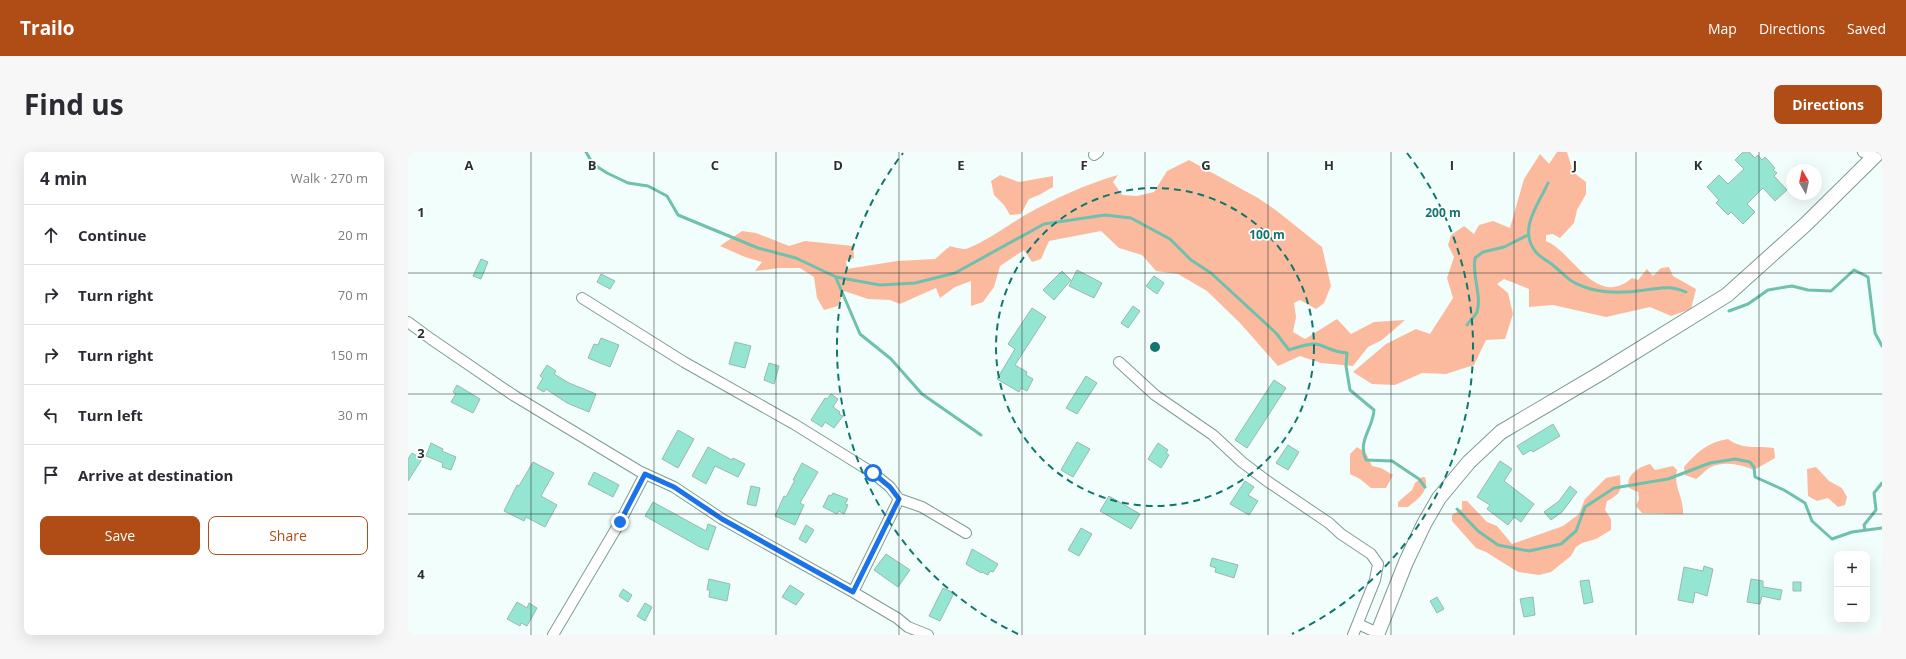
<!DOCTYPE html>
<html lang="en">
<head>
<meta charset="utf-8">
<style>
	:root { --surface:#fff; --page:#f7f7f7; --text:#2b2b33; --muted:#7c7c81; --line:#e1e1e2; --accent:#b04c16 }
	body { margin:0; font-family:"Open Sans",sans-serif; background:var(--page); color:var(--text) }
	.controls { position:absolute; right:12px; bottom:12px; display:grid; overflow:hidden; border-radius:8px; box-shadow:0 4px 16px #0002 }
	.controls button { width:36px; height:36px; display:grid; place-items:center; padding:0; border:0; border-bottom:1px solid var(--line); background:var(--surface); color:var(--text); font:20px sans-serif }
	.compass { position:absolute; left:1378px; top:12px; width:36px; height:36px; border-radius:50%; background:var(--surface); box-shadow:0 4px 16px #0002; rotate:351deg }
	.stop { position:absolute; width:12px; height:12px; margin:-9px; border:3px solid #1a73e8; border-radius:50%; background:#fff }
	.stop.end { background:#1a73e8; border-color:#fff; box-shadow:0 1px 4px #0008 }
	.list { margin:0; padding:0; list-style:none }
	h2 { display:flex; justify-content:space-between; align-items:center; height:52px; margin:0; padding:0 16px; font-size:17px }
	h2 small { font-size:13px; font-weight:400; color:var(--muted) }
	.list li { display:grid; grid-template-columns:26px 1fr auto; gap:12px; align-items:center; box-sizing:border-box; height:60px; padding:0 16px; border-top:1px solid var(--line) }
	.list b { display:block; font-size:15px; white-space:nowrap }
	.list em { font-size:13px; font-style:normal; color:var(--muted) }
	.actions { display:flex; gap:8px; padding:12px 16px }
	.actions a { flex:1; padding:9px 0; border:1px solid var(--accent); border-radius:8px; text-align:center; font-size:14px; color:var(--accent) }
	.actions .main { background:var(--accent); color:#fff }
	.icon { flex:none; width:22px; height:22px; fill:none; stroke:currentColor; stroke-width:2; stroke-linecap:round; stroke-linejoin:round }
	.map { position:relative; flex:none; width:1474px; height:483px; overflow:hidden; border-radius:8px }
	header { display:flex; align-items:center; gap:24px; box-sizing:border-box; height:56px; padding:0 20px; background:var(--accent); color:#fff }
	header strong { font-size:19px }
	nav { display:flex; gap:22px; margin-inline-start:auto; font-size:14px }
	.intro { display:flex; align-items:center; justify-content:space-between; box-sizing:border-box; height:96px; padding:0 24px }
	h1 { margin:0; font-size:28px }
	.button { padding:10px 18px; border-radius:8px; background:var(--accent); color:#fff; font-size:14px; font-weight:700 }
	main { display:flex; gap:24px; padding:0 24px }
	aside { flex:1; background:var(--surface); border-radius:8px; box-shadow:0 4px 16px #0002 }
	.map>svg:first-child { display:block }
	.forest { fill:#fbba9e }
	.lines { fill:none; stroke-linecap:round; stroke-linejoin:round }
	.stream { stroke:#6fc0ad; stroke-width:3 }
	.building { fill:#94e6d2; stroke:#9bb8b0 }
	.minor-casing { stroke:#809c95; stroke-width:12 }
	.secondary-casing { stroke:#809c95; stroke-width:16 }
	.minor { stroke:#fff; stroke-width:10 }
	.secondary { stroke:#fff; stroke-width:14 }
	.route { stroke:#1a73e8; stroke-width:5 }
	.grid { fill:none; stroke:#283330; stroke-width:1; stroke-opacity:0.55 }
	.ring { fill:none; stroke:#0f766e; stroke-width:2; stroke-dasharray:7 5 }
	.grid-label { font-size:13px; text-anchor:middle; font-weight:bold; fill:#283330; stroke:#fff; stroke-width:3.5; stroke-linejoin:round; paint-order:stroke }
	.centre { fill:#0f766e; stroke:#fff; stroke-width:2 }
	.ring-label { font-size:12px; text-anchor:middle; font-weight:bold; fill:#0f766e; stroke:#fff; stroke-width:3.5; stroke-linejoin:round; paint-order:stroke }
</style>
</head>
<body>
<header>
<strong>Trailo</strong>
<nav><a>Map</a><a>Directions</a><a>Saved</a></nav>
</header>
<div class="intro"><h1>Find us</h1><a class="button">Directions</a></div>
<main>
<aside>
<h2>4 min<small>Walk · 270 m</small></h2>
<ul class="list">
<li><svg class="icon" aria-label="ahead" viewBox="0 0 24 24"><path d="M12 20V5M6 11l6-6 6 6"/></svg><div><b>Continue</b></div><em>20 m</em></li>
<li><svg class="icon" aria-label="right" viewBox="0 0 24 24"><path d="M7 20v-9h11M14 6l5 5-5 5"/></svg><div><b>Turn right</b></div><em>70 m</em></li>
<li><svg class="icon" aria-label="right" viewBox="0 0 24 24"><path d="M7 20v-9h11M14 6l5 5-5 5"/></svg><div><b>Turn right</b></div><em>150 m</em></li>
<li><svg class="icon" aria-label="left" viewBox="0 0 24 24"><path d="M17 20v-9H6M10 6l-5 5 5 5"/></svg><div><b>Turn left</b></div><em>30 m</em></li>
<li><svg class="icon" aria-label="arrive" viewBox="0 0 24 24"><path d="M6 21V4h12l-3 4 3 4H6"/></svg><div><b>Arrive at destination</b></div></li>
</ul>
<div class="actions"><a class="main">Save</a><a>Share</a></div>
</aside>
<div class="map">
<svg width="1474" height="483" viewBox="0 0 1474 483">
	<rect width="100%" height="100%" fill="#f2fefb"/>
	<path class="forest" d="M1149,0h10l6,20 13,10v12l-9,16 -3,13 -14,15 -7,-4 -7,1v6c27,11 50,68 86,37l6,2 9,-11 6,7 8,-8 8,-1 4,9 23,13 -5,20 -20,7 -21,-9 -44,10 -53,-12 -24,2v-18l-25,-10 -7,5 11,9 5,21 -8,25 -19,1 -12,25 -28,9 -24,-1 -27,12 -23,-1 -19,-12 33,-28 30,-15 14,5 23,-36 -6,-20 7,-21 -6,-12 3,-10 13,-9 10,8 5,-9 14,-4 17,7 14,-49 16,-25 9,10z
		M781,8l69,38 19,13 45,36 9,39 -7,17 -8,6 -16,-9 -6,3 2,14 -3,15 12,7 32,-20 14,15 23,-12 31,-2 -23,20 -14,7 -15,19 -32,-3 -21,-7 -22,10 -38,-43 -33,-32 -29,-17 -22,-3 -14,-16 -23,-7 -18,-17 -52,10 -8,18 -9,3 -8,-12 -24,16 -6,21 -11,15 -12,4v-25l-16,6 -15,11 -4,-10 -36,16 -10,-4 -22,-1 -24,-8 -6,15 -14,4 -7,-12 -3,-21 -14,-9h-21l-24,3 7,-9 -17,-5 -25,-11 22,-15 14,2 33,13 16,-5 48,5 1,12 -8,3 1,8 50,-8 38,-2 15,-13c4,1 11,3 15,3 14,-3 48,-27 62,-35 29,-16 59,-30 91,-39l-5,7 9,13 15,1 17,-4 13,-21z
		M592,23l19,7 34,-6v11l-14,8 -10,4 -8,15 -11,1 -6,-10 -10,-10 -3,-14z
		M1320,287c17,12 28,6 46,9l1,10 -21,12c-14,-6 -29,-9 -43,-3 -6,3 -10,9 -15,12l-11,-4 -1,-8c13,-15 24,-25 44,-28z
		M949,295l9,6 6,13 9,2 12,7 -7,13h-15l-11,-9 -10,-5v-20z
		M1242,312l5,6 18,-4 4,4c-4,17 7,27 6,44l-41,-1 -6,-7 3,-7 -1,-7 -9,-4c-4,-13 10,-21 21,-24z
		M1408,315l13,14 13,7 5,9 -2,8 -7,2 -10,-9 -11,3 -9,-5 -1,-27z
		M1212,323c1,16 2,18 -13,26l-2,9 6,9v11l-15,9 -14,4 -6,4 -5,9 -20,16 -12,3 -21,-3 -32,-20 -10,-4 -24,-27v-6l10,-6v-8h5l20,21 10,4 15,18 51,-18 16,-12 6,-15 21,-21z
		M1014,325h3c5,14 -8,23 -17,30h-10v-5l14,-12 3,-7z"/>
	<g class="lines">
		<path class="stream" d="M178,0l7,12 14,9 21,10 20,3 19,10 11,19 80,33 38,10 40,19 44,8 35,-2 40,-10 89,-49 61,-9 26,3 39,21 21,21 20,13 65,60 13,17c9,-3 22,-8 31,-5 11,4 14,7 27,8l-1,13 4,24 24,20c-1,19 -17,31 -8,50l26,1 27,18 6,8
			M1140,31c-9,21 -30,45 -13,68 4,6 13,10 19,15 5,4 11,10 16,14 22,14 50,14 75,10 17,-2 25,-5 41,2
			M428,126l24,56 31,25 31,35 59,41
			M1321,159l19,-7 20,-14 24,-4 16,4 23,1 23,-21 14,7 7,56 7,13
			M1059,173c3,-4 8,-9 10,-13 5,-17 -5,-34 -2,-54l8,-6 21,-5 24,-12
			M1049,357l21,22 20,14 31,6 32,-7 15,-13 9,-24 29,-19 54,-9 42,-16 25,-4 15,3 4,5 1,10 29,13 21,13 7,18 20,18 20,-7 30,-4
			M1457,378l-1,-5 12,-15 -2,-17 8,-10"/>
	</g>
	<path class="building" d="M1335,0h6l6,6 3,-3 4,5 3,-3 10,11 -2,2 4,3 -3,3 13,14 -12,11 -12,-13 -16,16 8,8 -12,12 -12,-12 -3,3 -12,-12 3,-3 -12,-13 12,-12 9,9 16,-15 -9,-9z
		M73,107l7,3 -7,17 -8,-3z
		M669,118l25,13 -8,15 -25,-12z
		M654,119l9,9 -17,20 -11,-10z
		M193,122l14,7 -5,8 -13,-7z
		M746,124l10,7 -7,11 -11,-8z
		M725,154l7,5 -12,17 -7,-5z
		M624,156l14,9 -31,48 12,7 -1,3 7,4 -6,12 -6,-3 -2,4 -22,-13 18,-30 -7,-5z
		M193,186l18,7 -9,22 -22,-9 6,-14 4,1z
		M327,190l16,4 -6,22 -16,-4z
		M361,211l10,3 -5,18 -10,-4z
		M139,213l9,6 -2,3 15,9 27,11 -7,18 -22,-9 -21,-14 -2,3 -7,-4 6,-10 -3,-2z
		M678,224l11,7 -20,31 -11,-6z
		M866,228l12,8 -39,60 -12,-8z
		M49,233l23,14 -7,14 -22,-11 5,-8 -3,-2z
		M423,242l7,5 -5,8 7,5 -1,2 4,2 -9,12 -9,-6 -3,5 -11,-7 14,-22 2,1z
		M1145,272l7,12 -27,16 -2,-2 -8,5 -6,-9z
		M270,278l16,9 -16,29 -16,-9z
		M669,290l13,7 -17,28 -12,-7z
		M23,291l12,6 -1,2 14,6 -5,13 -9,-3 1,-4 -17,-7z
		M750,291l10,7 -2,3 3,2 -8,13 -13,-9z
		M880,293l11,7 -11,18 -12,-7z
		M300,295l24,13 1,-2 12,6 -7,13 -23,-11 -9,18 -14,-8z
		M4,301l10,6 -14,22v-22z
		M1092,309l12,8 -8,12 30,23 -13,18 -7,-5 -6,8 -21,-16 3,-4 -13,-8z
		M125,310l21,11 -13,23 16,9 -12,22 -19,-10 -2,4 -20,-10 13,-26 2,1z
		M394,311l16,9 -18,31 4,2 -9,20 -20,-9 9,-20 2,1 9,-17h-2z
		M186,320l25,13 -6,12 -25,-13z
		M837,329l9,6 -6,8 10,6 -9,14 -19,-11z
		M343,334l9,2 -4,18 -9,-2z
		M1162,334l7,6 -15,20 -11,8 -7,-8 15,-11z
		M425,341l15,6 -3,5 3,1 -4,9 -5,-3 -2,3 -14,-7 6,-12 2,1z
		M701,344l31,18 -9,15 -31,-18z
		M245,350l53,29 2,-7 8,3 -8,23 -8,-3 -55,-31z
		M398,373l8,5 -8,13 -7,-4z
		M673,376l11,6 -13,22 -11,-6z
		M564,397l26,15 -5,8 -3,-1 -2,4 -6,-3 -1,1 -15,-9z
		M478,402l24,16 -12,17 -24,-17z
		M804,406l26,7 -4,13 -19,-6 1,-4 -6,-2z
		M1296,414l9,3 -6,27 -12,-4 -2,11 -15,-3 6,-33 19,4z
		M301,427l21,5 -3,17 -18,-4 1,-7h-3z
		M1343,427l12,2v6l19,3 -2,10 -18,-4 -2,8 -13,-2z
		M1181,428l4,22 -9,2 -4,-23z
		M1385,430h8v9h-8z
		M382,433l14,9 -8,11 -14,-8z
		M535,436l11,5 -14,28 -11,-5z
		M215,437l9,6 -4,7 -9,-6z
		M1029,445l7,12 -7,4 -7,-12z
		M1125,445l2,18 -11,2 -4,-18z
		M109,450l10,6 2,-5 8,5 -10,18 -6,-3 -1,3 -13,-7z
		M237,451l7,4 -7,14 -8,-5z"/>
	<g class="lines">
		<g class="minor-casing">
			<path id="minor" d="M1455,0l11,5
				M686,3l4,-3
				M174,146l102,64 110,62 79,49 17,14 9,12 23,8 44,26
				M0,170l23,17 82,56 126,76 35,16 48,32 131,73 44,26 11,9 20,8
				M711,210l36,33 58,40 29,27 25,19 62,42 12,11 30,20 7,10 -3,16 -22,55
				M445,440l46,-93
				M950,472l20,9
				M145,483l67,-113 25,-48"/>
		</g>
		<g class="secondary-casing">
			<path id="secondary" d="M969,483l29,-73 18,-38 15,-26 30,-36 32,-30 100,-59 126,-78 79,-71 73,-72"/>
		</g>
		<use href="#minor" class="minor"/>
		<use href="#secondary" class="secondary"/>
	</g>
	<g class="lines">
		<path class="route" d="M212,370l25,-48 29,13 48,32 131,73 46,-93 -9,-12 -17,-14"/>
	</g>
	<path class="grid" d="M123,0v483M246,0v483M368,0v483M491,0v483M614,0v483M737,0v483M860,0v483M983,0v483M1106,0v483M1228,0v483M1351,0v483M0,121h1474M0,242h1474M0,362h1474"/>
	<g class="ring">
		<circle cx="747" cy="195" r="159"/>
		<path d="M610 482A318 318 0 0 1 495 1M999 1A318 318 0 0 1 884 482"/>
	</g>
	<g class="grid-label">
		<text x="61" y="18">A</text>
		<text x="184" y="18">B</text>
		<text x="307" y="18">C</text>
		<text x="430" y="18">D</text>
		<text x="553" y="18">E</text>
		<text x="676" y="18">F</text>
		<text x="798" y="18">G</text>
		<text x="921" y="18">H</text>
		<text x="1044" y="18">I</text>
		<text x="1167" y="18">J</text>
		<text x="1290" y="18">K</text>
		<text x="13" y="65">1</text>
		<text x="13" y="186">2</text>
		<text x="13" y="306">3</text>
		<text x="13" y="427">4</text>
	</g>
	<circle cx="747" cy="195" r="6" class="centre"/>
	<g class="ring-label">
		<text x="1035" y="65">200 m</text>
		<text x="859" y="87">100 m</text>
	</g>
</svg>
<div class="controls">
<button>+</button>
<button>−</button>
</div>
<svg class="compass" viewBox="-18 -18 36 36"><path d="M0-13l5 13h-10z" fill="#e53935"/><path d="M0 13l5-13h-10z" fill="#7c7c81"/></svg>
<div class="stop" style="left:465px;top:321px"></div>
<div class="stop end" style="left:212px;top:370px"></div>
</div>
</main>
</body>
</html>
